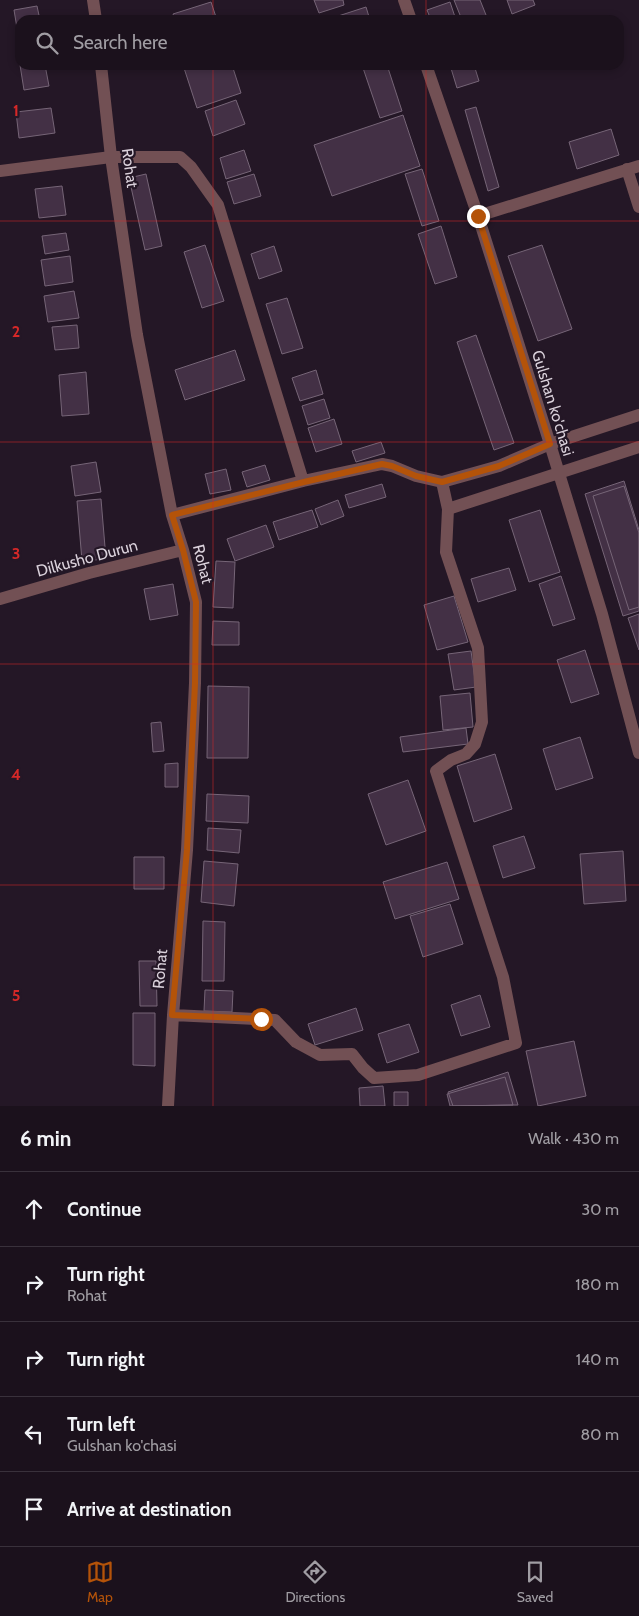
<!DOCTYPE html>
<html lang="en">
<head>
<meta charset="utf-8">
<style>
	:root { --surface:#1b111c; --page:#241a25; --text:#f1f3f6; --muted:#a09da3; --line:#39313b; --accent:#b45309 }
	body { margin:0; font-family:Cabin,sans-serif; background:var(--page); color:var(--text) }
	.stop { position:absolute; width:15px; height:15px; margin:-11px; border:4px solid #b45309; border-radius:50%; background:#fff }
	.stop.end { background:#b45309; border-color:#fff; box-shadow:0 1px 5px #0008 }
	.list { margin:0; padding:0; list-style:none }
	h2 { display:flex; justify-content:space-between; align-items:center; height:65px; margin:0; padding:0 20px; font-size:21px }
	h2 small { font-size:16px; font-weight:400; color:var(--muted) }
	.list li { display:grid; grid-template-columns:32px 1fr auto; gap:15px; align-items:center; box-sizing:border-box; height:75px; padding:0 20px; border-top:1px solid var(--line) }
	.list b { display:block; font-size:19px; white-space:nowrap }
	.list p { margin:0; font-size:16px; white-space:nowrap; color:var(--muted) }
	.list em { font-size:16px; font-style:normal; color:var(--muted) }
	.icon { flex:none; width:28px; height:28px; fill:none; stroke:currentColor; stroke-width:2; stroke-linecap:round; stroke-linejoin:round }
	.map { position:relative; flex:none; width:639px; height:1106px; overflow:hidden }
	.search { position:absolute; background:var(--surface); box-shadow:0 2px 8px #0003; left:15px; right:15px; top:15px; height:55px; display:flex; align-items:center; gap:12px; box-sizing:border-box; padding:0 18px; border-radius:15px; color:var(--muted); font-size:19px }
	.sheet { height:440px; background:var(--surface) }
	nav { display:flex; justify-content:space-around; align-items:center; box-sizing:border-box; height:70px; border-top:1px solid var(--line); background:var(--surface); font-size:14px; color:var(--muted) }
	nav a { display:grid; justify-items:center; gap:2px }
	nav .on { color:var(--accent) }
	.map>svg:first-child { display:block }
	.building { fill:#433045; stroke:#766577 }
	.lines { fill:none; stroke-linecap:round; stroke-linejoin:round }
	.minor { stroke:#725054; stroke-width:12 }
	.route { stroke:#b45309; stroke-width:6 }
	.grid { fill:none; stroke:#d62828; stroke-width:1; stroke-opacity:0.55 }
	.labels { text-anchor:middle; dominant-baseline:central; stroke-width:4.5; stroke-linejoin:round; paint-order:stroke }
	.street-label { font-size:16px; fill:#dad1db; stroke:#241726 }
	.grid-label { font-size:16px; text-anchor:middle; font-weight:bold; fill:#d62828; stroke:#241726; stroke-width:4.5; stroke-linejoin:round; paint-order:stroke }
</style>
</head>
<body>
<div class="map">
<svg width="639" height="1106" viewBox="0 0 639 1106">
	<rect width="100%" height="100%" fill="#241726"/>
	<path class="building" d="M314,0h29l1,5 -25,8z
		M454,0h26l8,20h-26z
		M507,0h26l2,5 -23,9z
		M211,2l6,18h-42l-2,-6z
		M450,2l6,18h-25l-4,-10z
		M37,6l3,14h-20v26l-6,-36z
		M366,7l4,13h-41v-1z
		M20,65h25l4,21 -25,4z
		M192,65h40l9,28 -44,15 -13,-40z
		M362,65h25l15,46 -22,7z
		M450,65h24l5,16 -22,7z
		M236,100l9,24 -32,12 -8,-25z
		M476,107l23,80 -11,4 -23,-81z
		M51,108l4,25 -36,5 -3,-26z
		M403,115l17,51 -88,30 -18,-51z
		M611,129l8,26 -42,14 -8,-27z
		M244,150l7,21 -25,8 -6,-21z
		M422,169l17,52 -17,5 -17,-52z
		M146,174l16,72 -17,4 -16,-72z
		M254,174l7,22 -27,8 -7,-22z
		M62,186l4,29 -27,3 -4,-29z
		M441,226l16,51 -22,7 -17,-50z
		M66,233l3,17 -24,4 -3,-18z
		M205,245l19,56 -22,7 -18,-56z
		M542,245l30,84 -34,12 -30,-85z
		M274,246l8,25 -23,8 -8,-25z
		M70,256l3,26 -28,4 -4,-26z
		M74,291l5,27 -31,4 -4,-26z
		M287,298l16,50 -21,6 -16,-50z
		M77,325l2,23 -24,2 -3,-23z
		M476,335l38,108 -20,7 -37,-108z
		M235,350l10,30 -60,20 -10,-30z
		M316,370l7,24 -23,7 -8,-23z
		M86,372l3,42 -27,2 -3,-41z
		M324,399l6,19 -22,7 -6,-19z
		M334,419l8,25 -26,8 -8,-24z
		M381,442l4,11 -29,9 -4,-11z
		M96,462l5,30 -26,4 -4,-30z
		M265,465l5,15 -23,7 -5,-15z
		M226,469l5,21 -21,4 -5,-20z
		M624,481l15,49v81l-16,5 -38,-122z
		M382,484l4,13 -37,11 -4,-13z
		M624,486l15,47v74l-10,3 -36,-114z
		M101,499l5,60 -24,2 -5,-60z
		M338,500l6,16 -23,9 -6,-16z
		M312,510l6,17 -39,13 -6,-18z
		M540,510l20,62 -31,10 -20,-62z
		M266,525l8,22 -39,14 -8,-22z
		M216,561l19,1 -2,46 -20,-1z
		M509,568l7,22 -38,12 -7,-23z
		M561,576l14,43 -22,7 -14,-42z
		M173,584l5,31 -28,5 -6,-31z
		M454,596l14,46 -31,8 -13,-45z
		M639,614v36l-11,-32z
		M213,621l26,1v23h-27z
		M585,650l14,44 -28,9 -14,-43z
		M471,651l5,36 -22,3 -6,-36z
		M208,686l41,1 -1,71h-41z
		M470,693l3,34 -30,3 -3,-34z
		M161,722l3,29 -11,1 -2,-29z
		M466,728l2,16 -65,8 -3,-15z
		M580,737l13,41 -37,12 -13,-41z
		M495,754l17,55 -38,13 -17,-56z
		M178,763v24h-13v-23z
		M408,780l18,51 -40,14 -18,-51z
		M207,794l42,2 -1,27 -42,-2z
		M208,828l33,2 -2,23 -32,-3z
		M524,836l11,32 -32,10 -10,-32z
		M623,851l3,50 -42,3 -4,-50z
		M134,857h30v32h-30z
		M204,861l34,3 -4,42 -33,-4z
		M447,862l12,37 -64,20 -12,-37z
		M450,904l13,40 -40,13 -13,-41z
		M203,921l22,1 -1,59h-22z
		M139,961h17l1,45h-17z
		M205,990l28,1 -1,21 -28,-1z
		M480,995l10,32 -29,9 -10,-31z
		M356,1008l7,22 -48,15 -7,-21z
		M133,1013h22v53l-22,-1z
		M409,1024l10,28 -32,11 -9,-29z
		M574,1041l12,55 -48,10 -12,-55z
		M508,1072l10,33 -65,1 -5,-14z
		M505,1077l8,28 -63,1 -3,-12z
		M383,1086l2,20h-25l-1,-18z
		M394,1092h14v14h-14z"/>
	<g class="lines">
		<path class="minor" d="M93,0l3,20
			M404,0l7,20
			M101,65l10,92 26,178 35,180 11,35 13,52 -1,81 -8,167 -14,165 -5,91
			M426,65l52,151 72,228 52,170 37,139
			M627,169l12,38
			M0,171l111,-14h69l11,10 27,38 85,276
			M478,216l161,-50
			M448,509l191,-62
			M172,515l131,-34 79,-17 10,2 24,10 26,6 57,-16 51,-22 89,-29
			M0,599l89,-26 94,-23
			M173,1015l102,5 21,22 24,13 32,-1 11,14 11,10 44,-3 98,-32 -13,-66 -67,-206 15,-11 15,-6 9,-10 7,-22 -4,-74 -32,-96 2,-43 -6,-27"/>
	</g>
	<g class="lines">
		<path class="route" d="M261,1019l-89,-4 15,-165 8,-167 1,-81 -13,-52 -11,-35 132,-33 78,-18 10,2 24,10 26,6 57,-16 51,-22 -72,-228"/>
	</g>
	<path class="grid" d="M213,0v20M426,0v20M213,65v1041M426,65v1041M0,221h639M0,442h639M0,664h639M0,885h639"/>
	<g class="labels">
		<g class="street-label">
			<text transform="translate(130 168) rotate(82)">Rohat</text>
			<text transform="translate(553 403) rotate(73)">Gulshan ko'chasi</text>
			<text transform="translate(87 558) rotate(-15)">Dilkusho Durun</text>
			<text transform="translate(203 564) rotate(76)">Rohat</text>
			<text transform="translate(160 969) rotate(-85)">Rohat</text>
		</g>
	</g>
	<g class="grid-label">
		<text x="16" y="116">1</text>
		<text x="16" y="337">2</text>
		<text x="16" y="559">3</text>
		<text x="16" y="780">4</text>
		<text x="16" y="1001">5</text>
	</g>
</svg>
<div class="stop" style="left:261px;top:1019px"></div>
<div class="stop end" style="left:478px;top:216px"></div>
<div class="search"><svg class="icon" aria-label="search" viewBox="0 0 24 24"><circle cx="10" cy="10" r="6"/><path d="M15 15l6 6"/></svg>Search here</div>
</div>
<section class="sheet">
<h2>6 min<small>Walk · 430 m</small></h2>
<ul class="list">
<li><svg class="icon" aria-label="ahead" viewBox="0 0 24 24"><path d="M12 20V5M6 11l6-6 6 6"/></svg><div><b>Continue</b></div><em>30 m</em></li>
<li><svg class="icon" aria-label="right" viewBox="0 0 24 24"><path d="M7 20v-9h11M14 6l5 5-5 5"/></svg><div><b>Turn right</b><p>Rohat</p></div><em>180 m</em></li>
<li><svg class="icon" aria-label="right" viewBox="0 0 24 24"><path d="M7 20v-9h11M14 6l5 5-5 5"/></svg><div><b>Turn right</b></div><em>140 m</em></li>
<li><svg class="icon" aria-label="left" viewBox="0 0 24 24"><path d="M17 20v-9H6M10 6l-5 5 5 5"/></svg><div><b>Turn left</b><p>Gulshan ko'chasi</p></div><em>80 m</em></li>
<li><svg class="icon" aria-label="arrive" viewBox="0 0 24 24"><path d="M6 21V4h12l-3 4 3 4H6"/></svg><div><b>Arrive at destination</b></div></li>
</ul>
</section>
<nav>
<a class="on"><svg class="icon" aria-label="map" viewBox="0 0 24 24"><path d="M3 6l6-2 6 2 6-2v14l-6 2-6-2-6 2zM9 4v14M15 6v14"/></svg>Map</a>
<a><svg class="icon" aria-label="directions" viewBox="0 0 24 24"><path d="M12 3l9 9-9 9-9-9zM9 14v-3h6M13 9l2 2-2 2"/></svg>Directions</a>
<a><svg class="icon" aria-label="saved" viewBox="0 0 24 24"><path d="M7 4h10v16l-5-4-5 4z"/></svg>Saved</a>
</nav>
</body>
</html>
